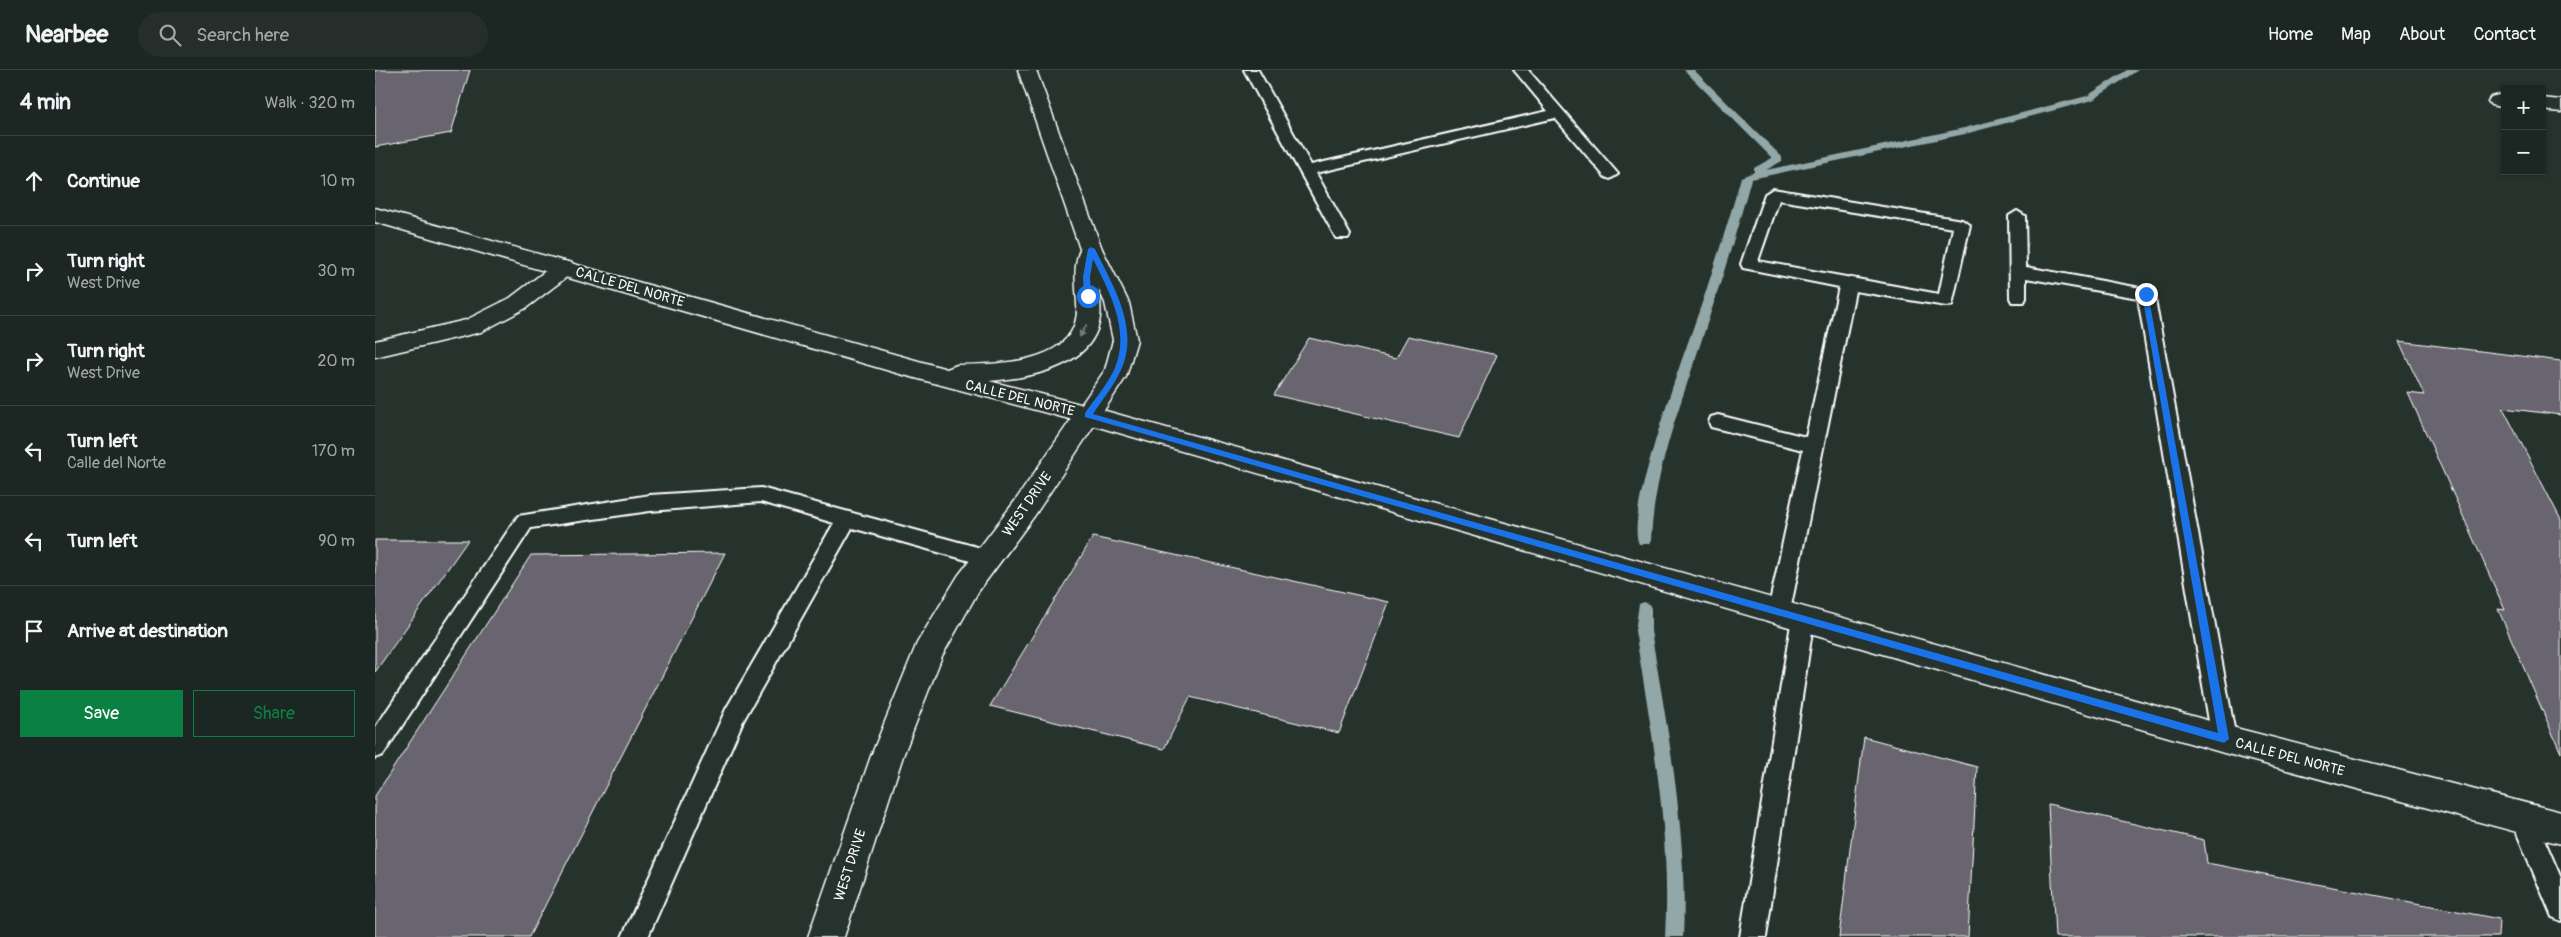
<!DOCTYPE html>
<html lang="en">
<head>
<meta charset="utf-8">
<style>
	:root { --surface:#1c2622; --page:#252e2a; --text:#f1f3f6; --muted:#a0a5a5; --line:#3a4340; --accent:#0b8043 }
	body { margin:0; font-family:Pangolin,sans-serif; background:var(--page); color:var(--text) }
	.controls { position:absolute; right:15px; top:15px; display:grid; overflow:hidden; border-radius:0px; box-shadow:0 1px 4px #0004 }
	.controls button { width:45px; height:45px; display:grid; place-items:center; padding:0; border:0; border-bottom:1px solid var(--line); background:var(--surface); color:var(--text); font:25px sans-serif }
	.stop { position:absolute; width:15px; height:15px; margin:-11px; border:4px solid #1a73e8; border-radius:50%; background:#fff }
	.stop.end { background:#1a73e8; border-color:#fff; box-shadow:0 1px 5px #0008 }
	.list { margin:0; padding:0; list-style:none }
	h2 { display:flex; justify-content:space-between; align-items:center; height:65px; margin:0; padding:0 20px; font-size:21px }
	h2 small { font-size:16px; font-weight:400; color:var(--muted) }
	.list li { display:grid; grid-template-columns:32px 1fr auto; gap:15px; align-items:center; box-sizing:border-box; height:90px; padding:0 20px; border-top:1px solid var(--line) }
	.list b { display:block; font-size:19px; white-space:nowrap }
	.list p { margin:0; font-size:16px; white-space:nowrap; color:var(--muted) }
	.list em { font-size:16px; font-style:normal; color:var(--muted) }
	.actions { display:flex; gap:10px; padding:15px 20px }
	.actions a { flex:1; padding:11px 0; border:1px solid var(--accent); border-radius:0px; text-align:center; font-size:18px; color:var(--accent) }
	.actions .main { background:var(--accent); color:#fff }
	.icon { flex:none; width:28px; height:28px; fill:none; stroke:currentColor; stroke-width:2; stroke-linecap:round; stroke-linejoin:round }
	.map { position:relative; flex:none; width:2186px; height:867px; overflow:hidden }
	header { display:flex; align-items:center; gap:30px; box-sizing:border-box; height:70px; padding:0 25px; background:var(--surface); border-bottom:1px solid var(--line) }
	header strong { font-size:24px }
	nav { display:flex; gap:28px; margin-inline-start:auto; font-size:18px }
	.search { width:350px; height:45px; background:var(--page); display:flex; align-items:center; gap:12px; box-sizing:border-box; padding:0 18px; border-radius:28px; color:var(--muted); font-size:19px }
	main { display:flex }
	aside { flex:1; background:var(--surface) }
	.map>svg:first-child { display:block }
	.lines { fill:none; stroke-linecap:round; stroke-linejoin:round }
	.stream { fill:#92a7a7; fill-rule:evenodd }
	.building { fill:#696570; stroke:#fff }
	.service-casing { stroke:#fff; stroke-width:4 }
	.minor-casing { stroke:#fff; stroke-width:3 }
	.tertiary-casing { stroke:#fff; stroke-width:3 }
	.service { fill:#26332d; fill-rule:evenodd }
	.minor { fill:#26332d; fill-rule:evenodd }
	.tertiary { fill:#26332d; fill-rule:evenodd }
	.oneway { fill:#727a76 }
	.route { fill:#1a73e8 }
	.labels { text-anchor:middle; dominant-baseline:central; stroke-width:4; stroke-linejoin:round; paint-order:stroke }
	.street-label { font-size:14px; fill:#fff; stroke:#26332d }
</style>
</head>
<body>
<header>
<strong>Nearbee</strong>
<div class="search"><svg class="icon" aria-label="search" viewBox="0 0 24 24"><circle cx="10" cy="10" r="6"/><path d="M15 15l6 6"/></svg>Search here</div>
<nav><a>Home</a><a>Map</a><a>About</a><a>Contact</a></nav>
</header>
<main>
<aside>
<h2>4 min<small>Walk · 320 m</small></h2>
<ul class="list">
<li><svg class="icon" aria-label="ahead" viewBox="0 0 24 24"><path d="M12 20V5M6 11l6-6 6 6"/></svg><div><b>Continue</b></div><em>10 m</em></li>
<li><svg class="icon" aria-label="right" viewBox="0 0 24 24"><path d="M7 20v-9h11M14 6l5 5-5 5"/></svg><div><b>Turn right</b><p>West Drive</p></div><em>30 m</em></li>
<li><svg class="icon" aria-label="right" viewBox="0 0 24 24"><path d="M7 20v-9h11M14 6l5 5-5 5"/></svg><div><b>Turn right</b><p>West Drive</p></div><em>20 m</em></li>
<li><svg class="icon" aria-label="left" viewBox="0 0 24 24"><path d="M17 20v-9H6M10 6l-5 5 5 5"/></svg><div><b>Turn left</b><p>Calle del Norte</p></div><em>170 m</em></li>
<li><svg class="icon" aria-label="left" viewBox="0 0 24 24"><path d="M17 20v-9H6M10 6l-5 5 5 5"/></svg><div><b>Turn left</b></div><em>90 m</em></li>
<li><svg class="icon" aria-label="arrive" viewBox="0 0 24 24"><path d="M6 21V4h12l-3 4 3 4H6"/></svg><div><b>Arrive at destination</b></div></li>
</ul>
<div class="actions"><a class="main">Save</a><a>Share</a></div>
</aside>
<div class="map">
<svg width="2186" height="867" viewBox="0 0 2186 867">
	<rect width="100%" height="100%" fill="#26332d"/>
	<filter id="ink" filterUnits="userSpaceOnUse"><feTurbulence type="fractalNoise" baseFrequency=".02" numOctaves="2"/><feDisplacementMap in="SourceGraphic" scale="10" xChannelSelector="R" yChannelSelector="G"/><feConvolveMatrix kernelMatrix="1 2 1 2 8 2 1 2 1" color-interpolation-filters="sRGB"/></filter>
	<g filter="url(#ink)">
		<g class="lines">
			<path class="stream" d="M1309,0h10l88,87v4l-16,9 198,-42 123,-32 40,-26h11l-45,30 -128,34 -214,45c-16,60 -35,119 -55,178 -20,60 -42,119 -45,183l-2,4h-10c-16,-30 52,-208 65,-247 13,-40 26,-80 37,-120l13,-5v-4l18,-10z
				M1269,532l5,2 2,4v23c17,102 37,202 32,306h-18c6,-104 -13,-204 -30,-306l4,-27z"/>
		</g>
		<path class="building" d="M0,0h95l-19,63 -76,14z
			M1033,266l89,19 -38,83 -185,-43 35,-57 87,20z
			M2024,271l162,20v54l-58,-7 58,112v233l-63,-144 7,1 -97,-217 16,2z
			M718,467l296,65 -50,131 -149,-36 -26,52 -174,-43z
			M0,470h93l-93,132z
			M350,483l-196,384h-154v-141l156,-241z
			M1489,667l113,30 -9,170h-129z
			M1673,734l156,36 3,23 292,56 -1,18h-443z"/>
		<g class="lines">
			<g class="service-casing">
				<path id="service" d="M869,0h14l53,95 237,-54 -34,-41h14l90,104 -8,5 -5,-2 -50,-59 -239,55 34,62 -2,3h-12z
					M1398,119l189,31 8,5 -18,80 -6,1 -91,-15 -65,320 -3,6 -8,3 -8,-3 -3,-6 35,-161 -92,-23 -2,-5 2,-5 7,-2 88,22 33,-150 -96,-19 -2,-4 24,-70zM1404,130l174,28 -14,66 -181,-33z
					M1642,141l8,5 1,51 120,22 6,1 2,4 82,445 -4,7 -8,3 -8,-3 -4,-7 -74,-441 -112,-20v20l-2,4h-12l-2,-4 -1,-82z
					M386,418l227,62 7,2 3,6 -3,6 -7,2 -136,-38 -109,193 -95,216h-26l104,-228 108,-186 -73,-21 -111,9 -119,17 -148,227 -8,3v-30l143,-212 132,-21z
					M1428,539l8,3 3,6 -48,319h-26l52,-319 3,-6z
					M2148,738l9,3 29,67v43l-9,-4 -41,-98 3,-8z"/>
			</g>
			<g class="minor-casing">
				<path id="minor" d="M643,0h18l66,179 27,54 8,37 -11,37 -91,138 -57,77 -36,64 -39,100 -59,181h-36l63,-181 46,-113 41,-67 57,-75 90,-131 8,-30 -8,-37 -25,-54z
					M2123,25l7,1v12l-14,-3 -3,-4 3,-4z
					M2167,28l19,2v12l-19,-2z
					M189,191l8,2 3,5 -3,5 -46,35 -45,24 -106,25v-16l91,-21 44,-22 46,-35z"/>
			</g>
			<g class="tertiary-casing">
				<path id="tertiary" d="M0,138l572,161 10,-4c42,-1 124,0 120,-61 -1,-20 -5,-43 6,-60l8,-2 8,2 3,5c-1,10 -5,20 -4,30 0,13 4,26 2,38 -6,50 -70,61 -111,64l99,25 1136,319 337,87v32l-337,-91 -1136,-329 -188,-50 -525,-152z"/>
			</g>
			<use href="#service" class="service"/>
			<use href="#minor" class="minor"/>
			<use href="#tertiary" class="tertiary"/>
		</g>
		<defs><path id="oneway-solid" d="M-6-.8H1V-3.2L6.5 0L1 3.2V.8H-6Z" transform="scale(1.25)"/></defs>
		<use class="oneway" href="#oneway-solid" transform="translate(708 261) rotate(120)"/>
	</g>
	<path class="route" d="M716,177l4,2c18,37 46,81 25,123 -7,15 -18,28 -27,42l1125,319 -76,-439 6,-1 81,446 -5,4 -1139,-326v-4c9,-13 21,-27 28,-41 19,-39 -3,-79 -20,-113l-3,18 1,19 -3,2 -4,-2 -1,-19 5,-28z"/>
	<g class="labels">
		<g class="street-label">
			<text transform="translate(255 217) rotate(16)">CALLE DEL NORTE</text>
			<text transform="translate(645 328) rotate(14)">CALLE DEL NORTE</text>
			<text transform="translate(652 434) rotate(-55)">WEST DRIVE</text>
			<text transform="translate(1915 687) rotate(15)">CALLE DEL NORTE</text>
			<text transform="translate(475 795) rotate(-72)">WEST DRIVE</text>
		</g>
	</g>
</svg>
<div class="controls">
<button>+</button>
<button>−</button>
</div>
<div class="stop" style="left:713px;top:226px"></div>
<div class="stop end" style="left:1771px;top:224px"></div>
</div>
</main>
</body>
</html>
